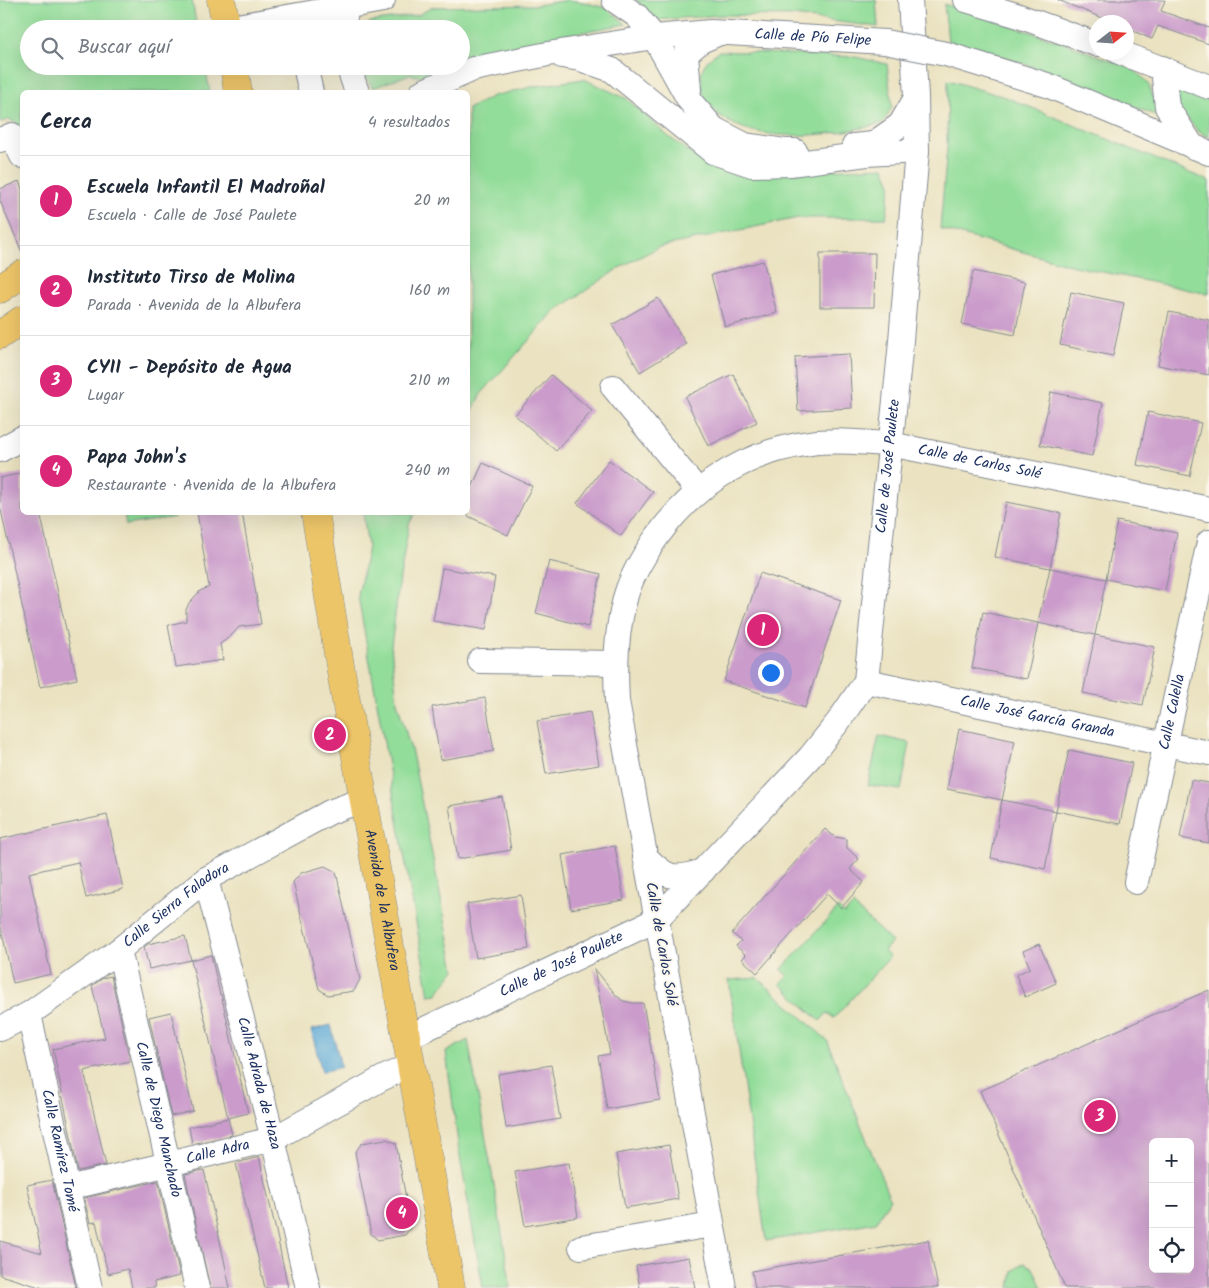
<!DOCTYPE html>
<html lang="es">
<head>
<meta charset="utf-8">
<style>
	:root { --surface:#fff; --page:#f2f2f3; --text:#1f2937; --muted:#747a83; --line:#e0e1e3; --accent:#db2777 }
	body { margin:0; font-family:Kalam,sans-serif; background:var(--page); color:var(--text) }
	.controls { position:absolute; right:15px; bottom:15px; display:grid; overflow:hidden; border-radius:8px; box-shadow:0 5px 20px #0002 }
	.controls button { width:45px; height:45px; display:grid; place-items:center; padding:0; border:0; border-bottom:1px solid var(--line); background:var(--surface); color:var(--text); font:25px sans-serif }
	.compass { position:absolute; left:1089px; top:15px; width:45px; height:45px; border-radius:50%; background:var(--surface); box-shadow:0 5px 20px #0002; rotate:73deg }
	.you { position:absolute; left:770px; top:672px; width:18px; height:18px; margin:-12px; border:4px solid #fff; border-radius:50%; background:#1a73e8; box-shadow:0 0 0 8px #1a73e833 }
	.badge { display:grid; place-items:center; width:32px; height:32px; border-radius:50%; background:var(--accent); color:#fff; font-size:16px; font-weight:700 }
	.pin { position:absolute; translate:-50% -50%; border:2px solid #fff; box-shadow:0 1px 5px #0006 }
	.list { margin:0; padding:0; list-style:none }
	h2 { display:flex; justify-content:space-between; align-items:center; height:65px; margin:0; padding:0 20px; font-size:21px }
	h2 small { font-size:16px; font-weight:400; color:var(--muted) }
	.list li { display:grid; grid-template-columns:32px 1fr auto; gap:15px; align-items:center; box-sizing:border-box; height:90px; padding:0 20px; border-top:1px solid var(--line) }
	.list b { display:block; font-size:19px; white-space:nowrap }
	.list p { margin:0; font-size:16px; white-space:nowrap; color:var(--muted) }
	.list em { font-size:16px; font-style:normal; color:var(--muted) }
	.icon { flex:none; width:28px; height:28px; fill:none; stroke:currentColor; stroke-width:2; stroke-linecap:round; stroke-linejoin:round }
	.map { position:relative; flex:none; width:1209px; height:1288px; overflow:hidden }
	.search { position:absolute; background:var(--surface); box-shadow:0 5px 20px #0002; left:20px; top:20px; width:450px; height:55px; display:flex; align-items:center; gap:12px; box-sizing:border-box; padding:0 18px; border-radius:28px; color:var(--muted); font-size:19px }
	.panel { position:absolute; background:var(--surface); box-shadow:0 5px 20px #0002; left:20px; top:90px; width:450px; height:425px; border-radius:8px }
	.map>svg:first-child { display:block }
	.green { fill:#92dd99; stroke:#56867c }
	.water { fill:#5ba9d4; stroke:#3b6c99 }
	.building { fill:#ca9bcb; fill-rule:evenodd }
	.lines { fill:none; stroke-linecap:round; stroke-linejoin:round }
	.minor-casing { stroke:#82888f; stroke-width:26 }
	.major-casing { stroke:#82888f; stroke-width:29 }
	.minor { stroke:#fff; stroke-width:24 }
	.major { stroke:#edc569; stroke-width:28 }
	.minor-bridge-casing { stroke:#82888f; stroke-width:26; stroke-linecap:butt }
	.minor-bridge { stroke:#fff; stroke-width:24 }
	.labels { text-anchor:middle; dominant-baseline:central; stroke-width:4; stroke-linejoin:round; paint-order:stroke }
	.street-label { font-size:15px; fill:#1b2f5e; stroke:#fbf7ec }
</style>
</head>
<body>
<div class="map">
<svg width="1209" height="1288" viewBox="0 0 1209 1288">
	<rect width="100%" height="100%" fill="#fbf7ec"/>
	<filter id="ink" filterUnits="userSpaceOnUse"><feTurbulence type="fractalNoise" baseFrequency=".02" numOctaves="2"/><feDisplacementMap in="SourceGraphic" scale="10" xChannelSelector="R" yChannelSelector="G"/><feConvolveMatrix kernelMatrix="1 2 1 2 8 2 1 2 1" color-interpolation-filters="sRGB"/></filter>
	<filter id="wash" filterUnits="userSpaceOnUse"><feTurbulence type="fractalNoise" baseFrequency=".0096" numOctaves="4" result="noise"/><feDisplacementMap in="SourceGraphic" scale="20" xChannelSelector="R" yChannelSelector="G"/><feGaussianBlur stdDeviation="1.12" result="paint"/><feColorMatrix in="noise" values="0 0 0 0 0 0 0 0 0 0 0 0 0 0 0 0 0 1.4 0 .05"/><feComposite in="paint" operator="in"/></filter>
	<g filter="url(#wash)">
		<rect width="100%" height="100%" fill="#eae2c0"/>
		<path class="green" d="M0,0h192l5,29h-168v37h176l5,26h-188v35l-13,-8 -9,4z
			M568,0l15,2 23,6 20,16c-56,10 -112,20 -165,38v-33h-94l3,-7 48,-7 15,-8 104,-2z
			M636,0h240l2,27 -85,-11 -72,-1 -65,5z
			M944,4l129,42 60,23 15,14 12,34 -132,-52 -80,-24z
			M719,51l136,6 32,7 5,43 -9,16c-45,12 -132,25 -168,-12 -7,-8 -12,-12 -13,-22 -3,-20 1,-26 17,-38z
			M366,66h85l-30,11 -11,-3 -37,14 -6,-9z
			M584,79l43,20 42,38 26,19 40,19 149,-8 7,17 -5,34h-88l-139,29 -40,21 -65,44 -73,82 -13,25v-310l25,-13 43,-10z
			M948,80l60,18 201,83v113l-135,-28 -134,-37 7,-80z
			M1172,85l37,16v36l-11,-6 -23,-27z
			M124,513h50l1,4 -49,8z
			M363,513h52l-6,11 -9,53 -9,69 6,56 15,51 43,217 -18,24 -8,1 -71,-399 10,-49z
			M879,736l31,7 -9,47 -33,-5z
			M853,905l39,37 -8,9 6,6 -56,61 -7,-5 -7,8 -40,-37 8,-8 -7,-6 57,-62 6,6z
			M758,978l69,62 63,159 -14,23 -110,19 -37,-261z
			M468,1040l25,139 18,109h-28l-24,-137 -13,-99z
			M1024,1263l9,5 9,20h-32l3,-17z"/>
		<path class="water" d="M331,1025l10,42 -19,5 -11,-42z"/>
		<g id="blocks">
			<path class="building" d="M1058,0h107l-4,11 48,17v16l-51,-18 -6,13 -26,-11v-6h-14z
				M19,181l3,8v63l-22,-51v-12z
				M820,253h55l-1,54h-54z
				M763,261l14,52 -52,14 -14,-52z
				M973,271l52,11 -10,53 -53,-11z
				M1071,292l53,11 -11,53 -53,-11z
				M658,298l28,46 -46,28 -28,-47z
				M1169,312l40,8v55l-51,-10z
				M849,354l3,54 -54,3 -3,-54z
				M733,374l24,48 -49,24 -23,-49z
				M551,375l41,36 -36,40 -41,-36z
				M1051,392l52,11 -11,53 -52,-11z
				M1148,412l53,11 -11,53 -53,-11z
				M609,460l44,32 -32,44 -44,-33z
				M483,463l49,23 -24,49 -40,-19v-20z
				M22,473v39h18l37,167 -37,8 -40,-181v-28z
				M1006,502l55,11 -11,55 -55,-11z
				M197,512h45l19,112 -22,3 -8,9 -11,8 3,16 -47,7 -8,-42 18,-4v-11l3,-7 11,-12 9,-4z
				M1117,521l60,12 -12,58 -59,-12z
				M549,561l52,13 -13,53 -52,-14z
				M442,568l53,9 -9,53 -53,-9z
				M1050,568l56,11 -11,56 -57,-12z
				M760,573l81,27 -36,108 -81,-27z
				M983,612l55,11 -11,56 -55,-11z
				M1095,635l60,12 -12,58 -60,-12z
				M485,698l9,53 -54,9 -8,-53z
				M590,712l9,53 -53,9 -9,-53z
				M959,729l56,12 -13,59 -55,-11z
				M1069,750l63,13 -12,61 -64,-13z
				M1191,780l18,3v60l-29,-5z
				M502,797l9,53 -53,9 -9,-53z
				M1002,800l54,11 -11,58 -54,-11z
				M107,815l16,74 -37,9 -8,-36 -49,11 22,101 -38,9 -13,-60v-84z
				M825,829l10,8 12,2v9l12,11 -9,10 14,13 -23,26 -14,-14 -70,79 -15,-14 4,-4 -10,-9 5,-5 -9,-8z
				M615,846l9,54 -53,9 -9,-54z
				M325,866l11,6 24,107 -6,12 -26,4 -9,-6 -26,-107 8,-9z
				M521,895l8,54 -53,9 -9,-54z
				M185,936l6,24 -42,9 -5,-22 4,-3z
				M1039,944l17,39 -31,14 -9,-22 14,-7 -7,-17z
				M211,955l9,40 1,-1 27,119 -20,5 -37,-158z
				M594,968l22,27 7,6 10,2h10l17,97 -53,9 -9,-53 12,-2z
				M111,976l19,85 -46,10 22,94 -28,6 -25,-122 52,-11 -13,-52 11,-8z
				M1209,990v298h-144l-85,-197zM1153,1142h37v127h-37z
				M171,1012l22,99 -22,5 -22,-99z
				M551,1065l9,54 -54,9 -8,-54z
				M228,1118l4,17 -40,9 -3,-17z
				M386,1139l10,4 15,84 -6,8 -27,5 -7,-6 -16,-82 7,-9z
				M669,1145l9,54 -53,9 -9,-54z
				M259,1157l17,74 12,57h-23l-29,-125z
				M569,1163l9,54 -53,9 -10,-54z
				M204,1170l16,71 10,47h-20l-25,-114z
				M52,1180l24,108h-33l-43,-13v-34l42,12 -15,-68z
				M158,1181l22,95 -26,6 1,6h-23l-4,-19 -20,5 -12,-52 -6,1 -6,-25z
				M928,1240l10,48h-183l-3,-17z
				M689,1257l6,31h-55l-4,-22z"/>
		</g>
	</g>
	<g filter="url(#ink)">
		<use href="#blocks" fill-opacity="0" stroke="#82888f" stroke-width="1"/>
		<g class="lines">
			<g class="minor-casing">
				<g id="minor">
					<path d="M614,0l23,16 17,21 35,63 25,29 31,16 41,6h9"/>
					<path d="M966,0l50,15 80,29"/>
					<path d="M226,28l157,-28"/>
					<path d="M343,29l4,-24"/>
					<path d="M1119,52l90,35"/>
					<path d="M946,54l101,31 162,68"/>
					<path d="M562,56l18,3 32,11 101,82 39,13 38,-1 77,-10 50,-3"/>
					<path d="M305,66l6,26"/>
					<path d="M348,66l9,26"/>
					<path d="M1163,68l4,39 26,40"/>
					<path d="M689,90l-3,-36 15,-13 16,-7"/>
					<path id="s1" d="M422,92l51,-23 75,-15 106,-17 57,-5 174,10"/>
					<path d="M0,140l12,-5 10,21"/>
					<path d="M854,146l19,-2 27,-19 16,-27"/>
					<path d="M613,387l85,104"/>
					<path d="M0,450l22,-12"/>
					<path d="M480,661l135,2"/>
					<path id="s2" d="M866,681l343,72"/>
					<path d="M645,856c21,22 28,25 58,15"/>
					<path id="s3" d="M206,879l67,260 35,149"/>
					<path id="s4" d="M1136,882l73,-340"/>
					<path id="s5" d="M119,950l78,338"/>
					<path id="s6" d="M29,1014l61,274"/>
					<path id="s7" d="M0,1029l29,-15 90,-64 87,-71 124,-67 35,-13"/>
					<path id="s8" d="M406,1038l250,-118 154,-163 28,-35 28,-41 34,-329 17,-201 -1,-55 -6,-96"/>
					<path id="s9" d="M68,1188l205,-49 110,-61 28,-13"/>
					<path d="M581,1247l131,-22"/>
					<path id="s10" d="M724,1288l-107,-587c-2,-37 -1,-70 9,-106 6,-20 18,-40 30,-57 38,-53 89,-86 154,-95 26,-4 54,0 80,1l319,65"/>
				</g>
			</g>
			<g class="major-casing">
				<g id="major">
					<path d="M221,0l6,29"/>
					<path d="M234,66l4,26"/>
					<path d="M0,289l22,-15"/>
					<path d="M0,335l22,-15"/>
					<path id="s11" d="M315,512l28,172 108,604"/>
				</g>
			</g>
			<use href="#minor" class="minor"/>
			<use href="#major" class="major"/>
			<g class="minor-bridge-casing">
				<path id="minor-bridge" d="M885,42l61,12"/>
			</g>
			<use href="#minor-bridge" class="minor-bridge"/>
		</g>
	</g>
	<g class="labels">
		<g class="street-label">
			<text stroke="none"><textPath href="#s1" startOffset="399">Calle de Pío Felipe</textPath></text>
			<text stroke="none"><textPath href="#s10" startOffset="1126">Calle de Carlos Solé</textPath></text>
			<text stroke="none"><textPath href="#s8" startOffset="811">Calle de José Paulete</textPath></text>
			<text stroke="none"><textPath href="#s4" startOffset="174">Calle Calella</textPath></text>
			<text stroke="none"><textPath href="#s2" startOffset="175">Calle José García Granda</textPath></text>
			<text stroke="none"><textPath href="#s11" startOffset="394">Avenida de la Albufera</textPath></text>
			<text stroke="none"><textPath href="#s7" startOffset="216">Calle Sierra Faladora</textPath></text>
			<text transform="translate(661 944) rotate(80)">Calle de Carlos Solé</text>
			<text stroke="none"><textPath href="#s8" startOffset="172">Calle de José Paulete</textPath></text>
			<text stroke="none"><textPath href="#s3" startOffset="211">Calle Adrada de Haza</textPath></text>
			<text stroke="none"><textPath href="#s5" startOffset="174">Calle de Diego Manchado</textPath></text>
			<text stroke="none"><textPath href="#s6" startOffset="140">Calle Ramírez Tomé</textPath></text>
			<text stroke="none"><textPath href="#s9" startOffset="154">Calle Adra</textPath></text>
		</g>
	</g>
</svg>
<div class="controls">
<button>+</button>
<button>−</button>
<button><svg class="icon" aria-label="locate" viewBox="0 0 24 24"><circle cx="12" cy="12" r="6"/><path d="M12 2v4M12 18v4M2 12h4M18 12h4"/></svg></button>
</div>
<svg class="compass" viewBox="-18 -18 36 36"><path d="M0-13l5 13h-10z" fill="#e53935"/><path d="M0 13l5-13h-10z" fill="#747a83"/></svg>
<div class="you"></div>
<div class="pin badge" style="left:763px;top:630px">1</div>
<div class="pin badge" style="left:330px;top:735px">2</div>
<div class="pin badge" style="left:1100px;top:1116px">3</div>
<div class="pin badge" style="left:402px;top:1213px">4</div>
<div class="search"><svg class="icon" aria-label="search" viewBox="0 0 24 24"><circle cx="10" cy="10" r="6"/><path d="M15 15l6 6"/></svg>Buscar aquí</div>
<section class="panel">
<h2>Cerca<small>4 resultados</small></h2>
<ul class="list">
<li><span class="badge">1</span><div><b>Escuela Infantil El Madroñal</b><p>Escuela · Calle de José Paulete</p></div><em>20 m</em></li>
<li><span class="badge">2</span><div><b>Instituto Tirso de Molina</b><p>Parada · Avenida de la Albufera</p></div><em>160 m</em></li>
<li><span class="badge">3</span><div><b>CYII - Depósito de Agua</b><p>Lugar</p></div><em>210 m</em></li>
<li><span class="badge">4</span><div><b>Papa John's</b><p>Restaurante · Avenida de la Albufera</p></div><em>240 m</em></li>
</ul>
</section>
</div>
</body>
</html>
